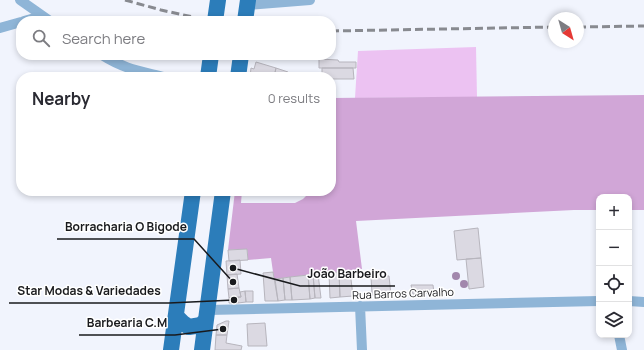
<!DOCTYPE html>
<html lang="en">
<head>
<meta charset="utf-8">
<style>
	:root { --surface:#fff; --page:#f7f7f7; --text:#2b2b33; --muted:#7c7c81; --line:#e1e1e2 }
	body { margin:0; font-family:Manrope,sans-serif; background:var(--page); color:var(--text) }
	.controls { position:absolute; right:12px; bottom:12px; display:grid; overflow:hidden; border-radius:8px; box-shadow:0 2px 6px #0003 }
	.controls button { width:36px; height:36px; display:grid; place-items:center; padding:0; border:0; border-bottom:1px solid var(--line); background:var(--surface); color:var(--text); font:20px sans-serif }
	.compass { position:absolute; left:548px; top:12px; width:36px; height:36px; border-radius:50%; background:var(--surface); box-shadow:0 2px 6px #0003; rotate:143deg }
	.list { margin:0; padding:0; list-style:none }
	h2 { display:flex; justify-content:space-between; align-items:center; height:52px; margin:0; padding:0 16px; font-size:17px }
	h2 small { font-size:13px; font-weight:400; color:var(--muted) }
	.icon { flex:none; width:22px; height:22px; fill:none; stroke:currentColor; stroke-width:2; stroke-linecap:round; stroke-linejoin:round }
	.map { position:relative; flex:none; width:644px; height:350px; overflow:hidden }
	.search { position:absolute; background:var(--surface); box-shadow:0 2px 6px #0003; left:16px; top:16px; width:320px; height:44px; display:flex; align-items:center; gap:10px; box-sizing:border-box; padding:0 14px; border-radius:16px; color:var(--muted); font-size:15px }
	.panel { position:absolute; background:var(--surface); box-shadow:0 2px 6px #0003; left:16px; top:72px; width:320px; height:124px; border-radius:16px }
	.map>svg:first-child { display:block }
	.green { fill:#ecc2f2 }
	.forest { fill:#d1a6d7 }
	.building { fill:#dbd9e2; stroke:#b7b5bd }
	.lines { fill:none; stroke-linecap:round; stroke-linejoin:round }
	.street { stroke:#8fb5d7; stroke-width:10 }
	.primary { stroke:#2c7dba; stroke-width:16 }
	.rail { stroke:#888a90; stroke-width:3; stroke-dasharray:8 4; stroke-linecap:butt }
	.tree { fill:#a287ac }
	.labels { text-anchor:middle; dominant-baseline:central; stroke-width:3; stroke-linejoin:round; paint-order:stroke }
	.street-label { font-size:11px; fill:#191a1d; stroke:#fff }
	.leader { fill:none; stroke:#191a1d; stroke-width:1.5 }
	.callout-dot { fill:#191a1d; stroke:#fff; stroke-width:1.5 }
	.callout-label { font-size:12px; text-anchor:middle; font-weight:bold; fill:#191a1d; stroke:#fff; stroke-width:3; stroke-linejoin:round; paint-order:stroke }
</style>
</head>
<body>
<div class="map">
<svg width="644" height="350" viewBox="0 0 644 350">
	<rect width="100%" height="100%" fill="#f1f4fd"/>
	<path class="green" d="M476,47l1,50 -122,1 3,-47z"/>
	<path class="forest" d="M644,95v115h-15v-13h-30v13h-25l-218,11 6,48 -88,10 -3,-21 -23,2 -1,-11 -19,1 7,-59h7l-1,12h54l8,-4 8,-8h20v-69l1,-11 -1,-13z"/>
	<path class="building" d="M319,59l19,1 1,2h17v6h-37z
		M256,62l20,6 -2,9h-24l1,-9 3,1z
		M276,68l12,4 -1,5h-13z
		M322,68h31l1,11h-23v-2h-9z
		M478,228l3,30 -24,2 -3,-29z
		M247,249l1,11 -19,1 -1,-11z
		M481,258l3,29 -15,2 -3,-30z
		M240,260l1,14 -14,1 -1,-14z
		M350,271l3,25 -13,1 -1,-25z
		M273,272l5,29h-13l-2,-28z
		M339,272l1,25 -10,1 -1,-25z
		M237,274l2,14 -11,1 -1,-14z
		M318,274l3,24h-6l-2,-23z
		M308,275l2,24 -18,1 -2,-23z
		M308,275h5l2,23 -5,1z
		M371,276h18l2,19h-19z
		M290,277l2,23h-7l-2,-22z
		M283,278l2,22 -7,1 -3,-22z
		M411,285h22l1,8 -21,1z
		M239,288l2,9 -12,1 -1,-9z
		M245,291l1,11 -8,1v-6h3l-1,-5z
		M245,291h8v11h-7z
		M238,297v6h-9v-5z
		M226,321h3l-2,14h-11l1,-10z
		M265,323l2,23h-19l-1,-22z
		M216,335h11l-1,8 16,3 -1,4h-26z"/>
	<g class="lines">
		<path class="street" d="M20,0l30,21
			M247,5l63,-5
			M24,21l18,-5
			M0,28l21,-6
			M102,55c22,14 38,16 62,22
			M629,301l15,1
			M360,306l2,44
			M208,310l391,-9
			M619,335l3,15"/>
		<path class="primary" d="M215,21l3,-21
			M245,21l3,-21
			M208,77l3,-22
			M238,77l3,-22
			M176,316l7,7 6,4 12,-2 5,-5
			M171,350l22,-159
			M202,350l21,-159"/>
		<path class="rail" d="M125,0l36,10 50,11
			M578,27l66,-1
			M331,31l223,-4"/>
	</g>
	<g class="tree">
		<circle cx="456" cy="276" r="4"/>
		<circle cx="464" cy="284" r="4"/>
	</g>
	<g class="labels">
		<g class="street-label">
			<text transform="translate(403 293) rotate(-2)">Rua Barros Carvalho</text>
		</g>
	</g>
	<path class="leader" d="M233 282L194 239H57M233 268L300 286H395M234 300L169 303H9M223 329L175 335H79"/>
	<g class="callout-dot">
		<circle cx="233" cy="282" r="4"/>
		<circle cx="233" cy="268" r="4"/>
		<circle cx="234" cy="300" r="4"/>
		<circle cx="223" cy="329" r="4"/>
	</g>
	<g class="callout-label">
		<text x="126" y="231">Borracharia O Bigode</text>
		<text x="347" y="278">João Barbeiro</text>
		<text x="89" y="295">Star Modas &amp; Variedades</text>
		<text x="127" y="327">Barbearia C.M</text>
	</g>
</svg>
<div class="controls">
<button>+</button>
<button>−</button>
<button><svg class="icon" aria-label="locate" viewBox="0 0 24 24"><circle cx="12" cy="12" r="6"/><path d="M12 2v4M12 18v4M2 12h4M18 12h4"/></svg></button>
<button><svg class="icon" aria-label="layers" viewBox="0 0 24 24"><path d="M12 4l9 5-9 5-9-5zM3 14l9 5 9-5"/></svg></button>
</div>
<svg class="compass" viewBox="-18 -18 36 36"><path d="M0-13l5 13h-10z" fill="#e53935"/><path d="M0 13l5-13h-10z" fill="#7c7c81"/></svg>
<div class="search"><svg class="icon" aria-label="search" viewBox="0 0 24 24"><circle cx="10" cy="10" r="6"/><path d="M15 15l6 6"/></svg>Search here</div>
<section class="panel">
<h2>Nearby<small>0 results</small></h2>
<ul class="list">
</ul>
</section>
</div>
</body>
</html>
